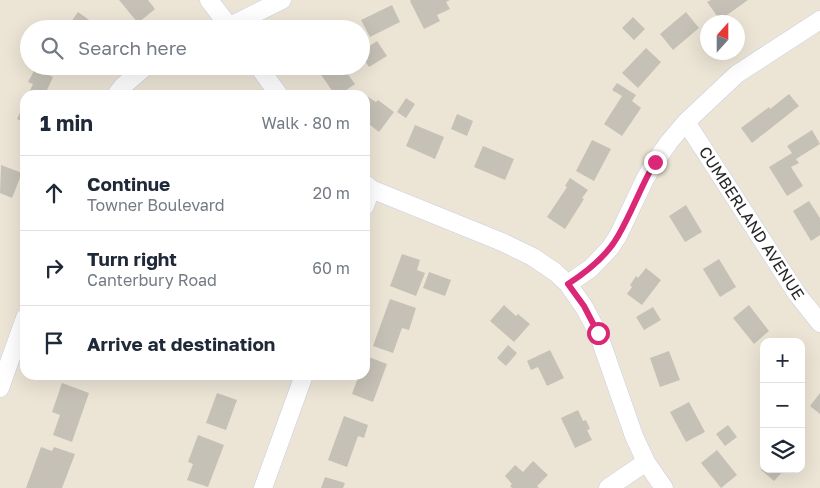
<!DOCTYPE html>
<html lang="en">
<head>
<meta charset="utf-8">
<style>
	:root { --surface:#fff; --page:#f2f2f3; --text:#1f2937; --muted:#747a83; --line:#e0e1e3 }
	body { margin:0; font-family:"Golos Text",sans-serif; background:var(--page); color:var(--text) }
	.controls { position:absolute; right:15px; bottom:15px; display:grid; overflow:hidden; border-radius:10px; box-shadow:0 5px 20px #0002 }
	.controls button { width:45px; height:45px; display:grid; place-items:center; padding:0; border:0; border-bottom:1px solid var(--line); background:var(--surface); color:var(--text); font:25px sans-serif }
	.compass { position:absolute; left:700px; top:15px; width:45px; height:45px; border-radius:50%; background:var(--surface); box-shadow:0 5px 20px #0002; rotate:21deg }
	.stop { position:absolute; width:15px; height:15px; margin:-11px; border:4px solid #db2777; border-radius:50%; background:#fff }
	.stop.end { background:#db2777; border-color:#fff; box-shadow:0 1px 5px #0008 }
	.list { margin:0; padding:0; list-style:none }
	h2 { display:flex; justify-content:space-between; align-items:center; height:65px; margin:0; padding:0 20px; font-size:21px }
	h2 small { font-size:16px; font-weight:400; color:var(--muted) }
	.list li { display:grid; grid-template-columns:32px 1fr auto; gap:15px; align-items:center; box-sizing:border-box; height:75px; padding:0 20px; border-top:1px solid var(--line) }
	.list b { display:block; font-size:19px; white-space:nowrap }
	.list p { margin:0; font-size:16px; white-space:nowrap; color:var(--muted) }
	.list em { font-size:16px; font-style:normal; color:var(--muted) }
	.icon { flex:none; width:28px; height:28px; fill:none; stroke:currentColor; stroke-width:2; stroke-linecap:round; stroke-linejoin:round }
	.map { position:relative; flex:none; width:820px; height:488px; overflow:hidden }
	.search { position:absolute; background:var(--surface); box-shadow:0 5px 20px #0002; left:20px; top:20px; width:350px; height:55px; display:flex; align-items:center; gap:12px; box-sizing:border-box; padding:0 18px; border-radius:28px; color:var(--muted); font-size:19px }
	.panel { position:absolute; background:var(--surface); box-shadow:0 5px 20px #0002; left:20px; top:90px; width:350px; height:290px; border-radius:15px }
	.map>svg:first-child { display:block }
	.building { fill:#c6c1b6 }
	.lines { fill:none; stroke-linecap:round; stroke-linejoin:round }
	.street-casing { stroke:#cbcde3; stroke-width:19 }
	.street { stroke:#fff; stroke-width:18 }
	.route { stroke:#db2777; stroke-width:6 }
	.labels { text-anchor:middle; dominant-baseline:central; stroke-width:5; stroke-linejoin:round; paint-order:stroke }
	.street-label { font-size:16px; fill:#272727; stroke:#fff }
</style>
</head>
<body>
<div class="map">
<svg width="820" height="488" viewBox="0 0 820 488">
	<rect width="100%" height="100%" fill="#ece5d6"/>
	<path class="building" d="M119,0h29l7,9 -17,14z
		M411,0h39l-4,2 4,7 -13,6 3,6 -16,8 -14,-28z
		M711,0h37l-28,20 -13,-18z
		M392,5l8,17 -30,15 -9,-17z
		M78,12l24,17h-36z
		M686,12l13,16 -26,22 -13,-16z
		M633,17l12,12 -11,11 -12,-12z
		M377,41l10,15 -18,11 -8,-12v-3z
		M646,48l15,14 -23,26 -16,-15z
		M315,66h27l13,18 -16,11h-4z
		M35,69l18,8 -6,13 7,3 -1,2h-25l5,-11 -5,-2z
		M617,83l19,12 -4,6 9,7 -19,28 -18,-12 18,-28 -10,-6z
		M789,94l10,12 -47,37 -11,-15 28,-21 1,2z
		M365,95l11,7 2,-2 16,12 -15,20 -14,-11z
		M406,98l9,6 -9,14 -9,-6z
		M25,102v21l-8,-4z
		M457,114l16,7 -6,15 -16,-7z
		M415,125l29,12 -9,22 -29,-13z
		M812,130l8,14 -24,15 3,4 -8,4 12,19 -16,10 -18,-29 23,-14 -5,-7z
		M592,140l19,9 -17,32 -18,-10z
		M483,146l31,13 -9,21 -31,-13z
		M1,165l21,8 -10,25 -12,-5z
		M570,178l18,12 -6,8 2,1 -19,30 -18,-12 20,-30 -2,-1z
		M809,201l11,17v17l-9,6 -18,-30z
		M686,205l16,27 -17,10 -16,-26z
		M402,254l18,6 -3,10 8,3 -9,23 -26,-10z
		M719,259l17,28 -16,10 -17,-28z
		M646,268l15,12 -19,25 -15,-11 5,-7 -2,-2 6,-9 2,2z
		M429,272l22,8 -6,16 -22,-8z
		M390,299l26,9 -7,22 -7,-2 -9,25 -20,-7z
		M504,305l12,11 2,-2 12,10 -16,18 -24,-21z
		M749,305l20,26 -15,13 -21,-26z
		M653,307l8,13 -17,10 -8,-13z
		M508,345l9,8 -11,13 -9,-8z
		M550,350l14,28 -17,8 -9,-19 -7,3 -4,-9z
		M669,351l11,29 -20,7 -10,-29z
		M366,356l21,8 -14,38 -21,-8 7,-19h6z
		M62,383l27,10 -17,49 -19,-7 7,-20 -8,-3z
		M217,393l20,7 -11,30 -20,-7z
		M820,393v21l-10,-8z
		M689,402l16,30 -19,10 -16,-30z
		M578,410l5,11 3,-1 4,9 -3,1 5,10 -17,8 -14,-30z
		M344,416l24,9 -4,13 -6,-2 -11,31 -19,-7z
		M728,425l9,12 -12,9 -9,-12z
		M198,435l26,10 -16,42 -21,-7 6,-16 -5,-2z
		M41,447l11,4 2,-4 21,7 -13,34h-36z
		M717,450l20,25 -16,13 -20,-25z
		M533,461l15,14 -11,11 2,2h-27l-2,-2 2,-2 -7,-8 10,-11 8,7z
		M764,466v3h21l-11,12 -13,-11z
		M325,477l20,6 -2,5h-22z"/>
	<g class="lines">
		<g class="street-casing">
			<path id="street" d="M209,0l22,29
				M224,29l58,-29
				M258,66l21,29
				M116,95l7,-9 23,-20
				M686,122l111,172 23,29
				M365,184l6,5 131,53 31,15 22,15 13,12 16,23 14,26 36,103 12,26 18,26
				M365,206l6,-17
				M568,284l23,-16 19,-20 8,-12 27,-57 10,-17 14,-20 17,-20 51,-48 83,-54
				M0,388l25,-70
				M263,488l41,-113
				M608,488l38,-26"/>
		</g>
		<use href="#street" class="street"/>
	</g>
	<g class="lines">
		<path class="route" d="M598,333l-14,-27 -16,-22c20,-13 39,-28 50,-48 14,-24 23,-50 37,-74"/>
	</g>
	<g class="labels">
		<g class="street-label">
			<text transform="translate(752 223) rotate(57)">CUMBERLAND AVENUE</text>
		</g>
	</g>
</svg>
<div class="controls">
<button>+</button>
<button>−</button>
<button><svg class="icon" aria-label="layers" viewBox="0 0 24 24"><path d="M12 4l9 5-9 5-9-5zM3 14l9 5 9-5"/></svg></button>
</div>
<svg class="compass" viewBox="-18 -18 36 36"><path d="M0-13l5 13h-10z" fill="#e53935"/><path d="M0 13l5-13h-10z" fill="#747a83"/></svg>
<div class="stop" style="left:598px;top:333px"></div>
<div class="stop end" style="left:655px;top:162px"></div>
<div class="search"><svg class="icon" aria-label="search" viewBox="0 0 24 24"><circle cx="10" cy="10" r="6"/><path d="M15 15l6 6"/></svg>Search here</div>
<section class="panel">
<h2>1 min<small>Walk · 80 m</small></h2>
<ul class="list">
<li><svg class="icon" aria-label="ahead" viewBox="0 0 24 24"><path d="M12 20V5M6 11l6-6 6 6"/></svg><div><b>Continue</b><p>Towner Boulevard</p></div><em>20 m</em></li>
<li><svg class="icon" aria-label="right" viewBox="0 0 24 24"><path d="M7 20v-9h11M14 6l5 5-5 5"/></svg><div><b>Turn right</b><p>Canterbury Road</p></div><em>60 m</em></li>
<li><svg class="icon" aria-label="arrive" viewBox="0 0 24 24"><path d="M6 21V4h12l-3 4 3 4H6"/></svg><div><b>Arrive at destination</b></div></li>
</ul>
</section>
</div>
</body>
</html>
